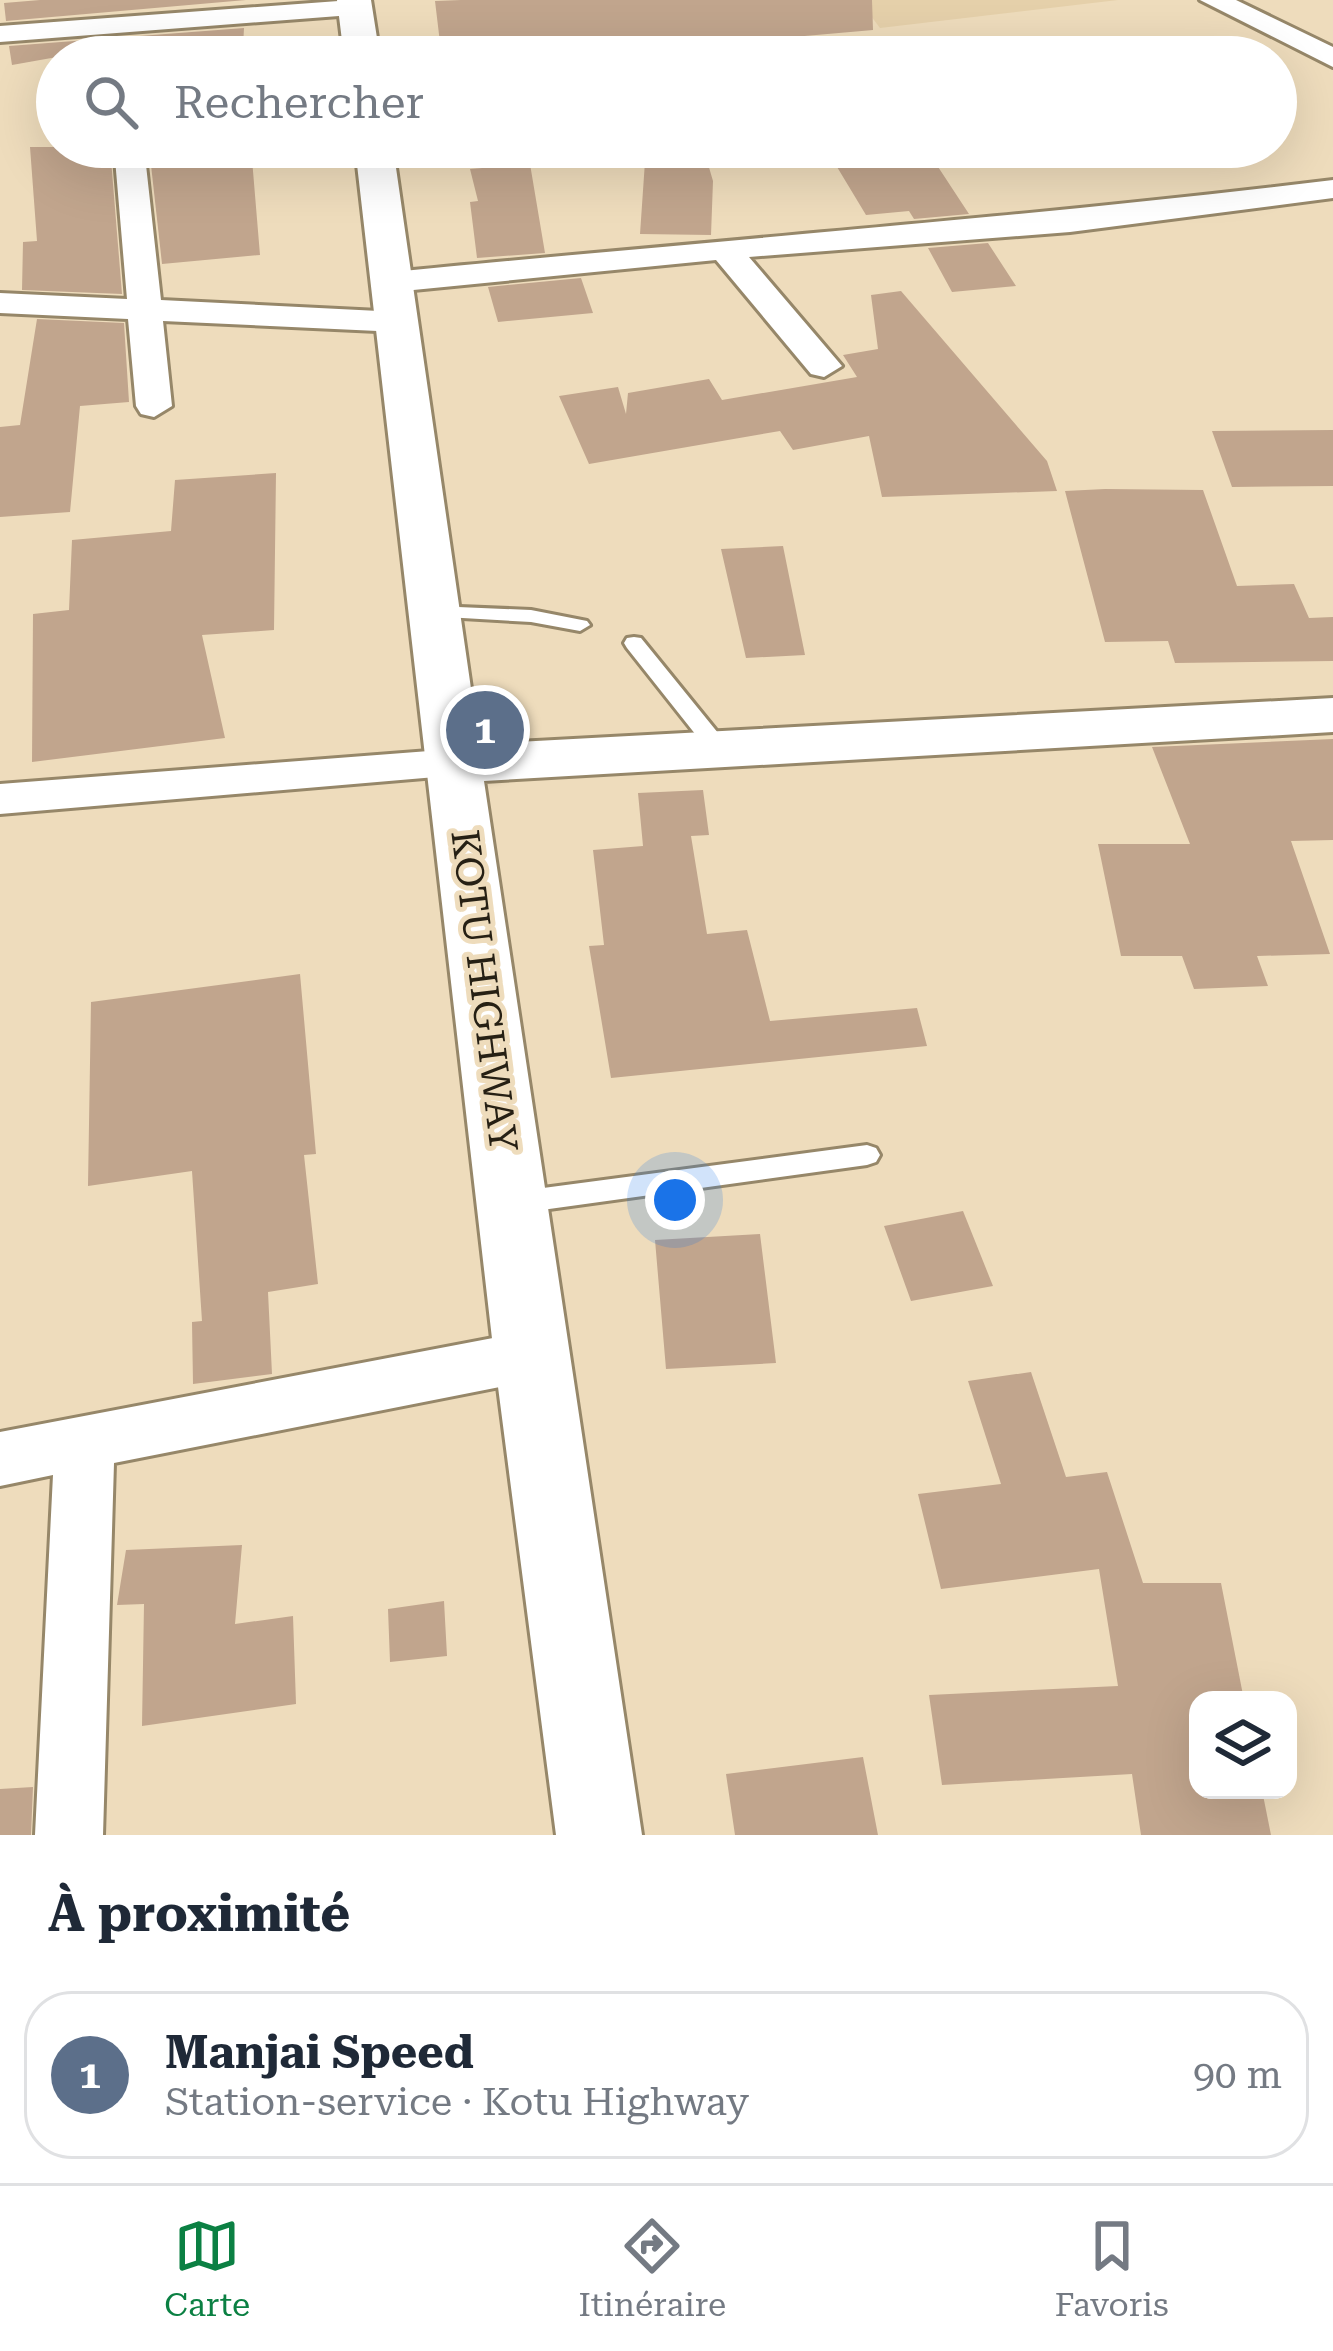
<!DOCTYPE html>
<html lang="fr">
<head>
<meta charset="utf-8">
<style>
	:root { --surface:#fff; --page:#f2f2f3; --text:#1f2937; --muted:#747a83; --line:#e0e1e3; --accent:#0b8043 }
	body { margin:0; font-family:"Roboto Serif",serif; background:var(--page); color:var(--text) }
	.controls { position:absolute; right:36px; bottom:36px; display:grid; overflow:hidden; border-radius:24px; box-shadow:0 12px 48px #0002 }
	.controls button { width:108px; height:108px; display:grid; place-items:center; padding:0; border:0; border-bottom:3px solid var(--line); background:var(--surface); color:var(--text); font:60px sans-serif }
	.you { position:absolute; left:675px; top:1200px; width:42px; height:42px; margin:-30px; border:9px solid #fff; border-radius:50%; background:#1a73e8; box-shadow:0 0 0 18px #1a73e833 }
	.badge { display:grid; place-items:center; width:78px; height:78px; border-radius:50%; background:var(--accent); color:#fff; font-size:39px; font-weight:700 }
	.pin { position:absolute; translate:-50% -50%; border:6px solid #fff; box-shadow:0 3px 12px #0006 }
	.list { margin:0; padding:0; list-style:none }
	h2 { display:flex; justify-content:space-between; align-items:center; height:156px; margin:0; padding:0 48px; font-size:51px }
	h2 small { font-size:39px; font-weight:400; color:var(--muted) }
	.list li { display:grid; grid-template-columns:78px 1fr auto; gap:36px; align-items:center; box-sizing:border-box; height:168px; margin:0 24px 24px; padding:0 24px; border:3px solid var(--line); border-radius:48px }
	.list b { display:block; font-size:45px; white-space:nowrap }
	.list p { margin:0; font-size:39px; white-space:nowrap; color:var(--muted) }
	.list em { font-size:39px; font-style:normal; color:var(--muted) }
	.icon { flex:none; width:66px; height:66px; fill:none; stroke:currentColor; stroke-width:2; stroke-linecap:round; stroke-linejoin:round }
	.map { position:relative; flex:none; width:1333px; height:1835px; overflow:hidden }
	.search { position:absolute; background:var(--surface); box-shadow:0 12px 48px #0002; left:36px; right:36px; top:36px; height:132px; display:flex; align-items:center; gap:30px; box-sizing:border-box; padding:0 42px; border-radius:66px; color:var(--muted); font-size:45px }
	.sheet { height:348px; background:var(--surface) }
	nav { display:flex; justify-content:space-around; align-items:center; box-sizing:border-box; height:168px; border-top:3px solid var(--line); background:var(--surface); font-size:33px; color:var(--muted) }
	nav a { display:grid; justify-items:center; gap:6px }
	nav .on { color:var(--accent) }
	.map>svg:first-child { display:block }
	.built { fill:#e5d0aa }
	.building { fill:#c1a58d }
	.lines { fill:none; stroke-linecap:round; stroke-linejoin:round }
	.service-casing { stroke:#968769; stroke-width:6 }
	.minor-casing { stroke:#968769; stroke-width:6 }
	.tertiary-casing { stroke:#968769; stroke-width:6 }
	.service { fill:#fff; fill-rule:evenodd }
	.minor { fill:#fff; fill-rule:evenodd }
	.tertiary { fill:#fff; fill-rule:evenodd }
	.labels { text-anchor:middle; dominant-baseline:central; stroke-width:10; stroke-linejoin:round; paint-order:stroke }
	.street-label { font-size:39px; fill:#262014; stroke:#eedcbc }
</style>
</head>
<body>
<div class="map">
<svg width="1333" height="1835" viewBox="0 0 1333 1835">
	<rect width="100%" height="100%" fill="#eedcbc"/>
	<path class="built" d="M859,0h259l-238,28z"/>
	<path class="building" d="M40,0h206l-240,21 -2,-18z
		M461,0h411l1,30 -307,27h-90l-3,-7 -32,1 -6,-50z
		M244,28l-1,19 -186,10 -45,8 -3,-19z
		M30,147h80l12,147 -100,-4 1,-48 14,-1z
		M149,147h102l9,108 -98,9z
		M646,147h57l10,34 -2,54 -71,-1z
		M825,147h100l44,67 -55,5 -5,-8 -43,4z
		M530,164l15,89 -68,5 -7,-56 8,-1 -8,-32z
		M988,243l28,43 -64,6 -24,-44z
		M581,278l12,35 -95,9 -10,-35z
		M901,291l146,170 10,30 -175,6 -13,-61 -76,14 -13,-19 -191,33 -30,-68 59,-9 8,27 2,-21 81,-14 13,21 135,-23 -14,-22 35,-6 -7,-54z
		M37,319l87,4 5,79 -49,4 -10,106 -70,5v-90l20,-2z
		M1333,430v56l-101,1 -20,-56z
		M276,473l-2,157 -72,5 23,103 -193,24 1,-148 36,-4 3,-70 99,-9 4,-51z
		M1105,489l98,1 34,96 57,-2 15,34 24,-1v44l-158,2 -7,-22 -63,1 -40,-151z
		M783,546l22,109 -59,3 -25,-109z
		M1333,739v101l-42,1 39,113 -73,2 11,30 -74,3 -12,-33h-61l-23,-112h92l-38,-97z
		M703,790l6,45 -18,1 16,98 40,-4 23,91 147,-13 10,38 -316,32 -22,-132 15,-1 -11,-95 50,-4 -5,-53z
		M300,974l16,180 -12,1 14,129 -50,8 4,82 -79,10 -1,-62 10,-1 -10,-150 -104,15 3,-184z
		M963,1211l30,75 -82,15 -27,-75z
		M760,1234l16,129 -110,6 -11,-129z
		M1031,1372l35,105 41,-5 36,111h78l23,117h-46v90h64l9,45h-130l-9,-61 -190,11 -13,-90 189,-9 -19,-117 -158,20 -23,-95 83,-10 -33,-103z
		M242,1545l-7,79 58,-8 3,88 -154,22 2,-122 -27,1 9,-55z
		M444,1601l3,55 -57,6 -2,-53z
		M863,1757l15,78h-143l-9,-61z
		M33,1787l-2,48h-31v-46z"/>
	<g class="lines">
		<g class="service-casing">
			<path id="service" d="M435,606l96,4 56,11 3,4 -10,6 -49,-9 -103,-6 -3,-4 3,-4z
				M634,637l7,1 86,106 3,5 -3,5h-16l-84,-106 -3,-5 3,-5z
				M867,1145l9,3 4,7 -4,7 -9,3 -354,49 -10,-3 -4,-8 4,-8 10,-3z"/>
		</g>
		<g class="minor-casing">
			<path id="minor" d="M352,0l13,2v12l-365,28v-16z
				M1200,0h36l97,47v20z
				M114,147h30l17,153 238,12 17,10 -17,10 -236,-11 9,85 -18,11 -13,-3 -5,-8 -8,-87 -128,-6v-20l127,6z
				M1333,180v18l-263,34 -321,25 93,109 -18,11 -13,-3 -95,-114 -323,32 -17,-10 17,-10c313,-31 628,-54 940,-92z
				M455,749l16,5 6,10 -6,10 -471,40v-30z
				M530,1331l20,8 9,17 -9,17 -20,8 -416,82 -11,372h-68l18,-360 -53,11v-54z"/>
		</g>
		<g class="tertiary-casing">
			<path id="tertiary" d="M337,0h34l9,57h-36z
				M355,147h38l86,597 854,-46v34l-849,49 158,1054h-86l-62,-479z"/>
		</g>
		<use href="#service" class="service"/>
		<use href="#minor" class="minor"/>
		<use href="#tertiary" class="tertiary"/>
	</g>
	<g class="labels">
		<g class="street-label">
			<text transform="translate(484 991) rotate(83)">KOTU HIGHWAY</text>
		</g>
	</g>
</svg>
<div class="controls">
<button><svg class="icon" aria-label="layers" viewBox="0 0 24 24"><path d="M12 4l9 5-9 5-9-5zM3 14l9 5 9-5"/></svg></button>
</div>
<div class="you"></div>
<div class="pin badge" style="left:485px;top:730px;background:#5c6f8a">1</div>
<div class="search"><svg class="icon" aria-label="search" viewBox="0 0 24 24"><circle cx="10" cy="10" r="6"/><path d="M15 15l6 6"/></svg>Rechercher</div>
</div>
<section class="sheet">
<h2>À proximité<small></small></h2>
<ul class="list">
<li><span class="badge" style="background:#5c6f8a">1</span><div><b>Manjai Speed</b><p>Station-service · Kotu Highway</p></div><em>90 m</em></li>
</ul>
</section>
<nav>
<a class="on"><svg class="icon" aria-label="map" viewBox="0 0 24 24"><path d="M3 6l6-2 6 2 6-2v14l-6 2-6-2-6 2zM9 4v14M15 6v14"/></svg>Carte</a>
<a><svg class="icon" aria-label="directions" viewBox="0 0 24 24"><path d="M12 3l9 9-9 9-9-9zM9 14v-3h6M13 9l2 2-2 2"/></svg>Itinéraire</a>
<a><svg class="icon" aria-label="saved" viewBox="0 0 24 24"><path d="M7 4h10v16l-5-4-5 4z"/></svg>Favoris</a>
</nav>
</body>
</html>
